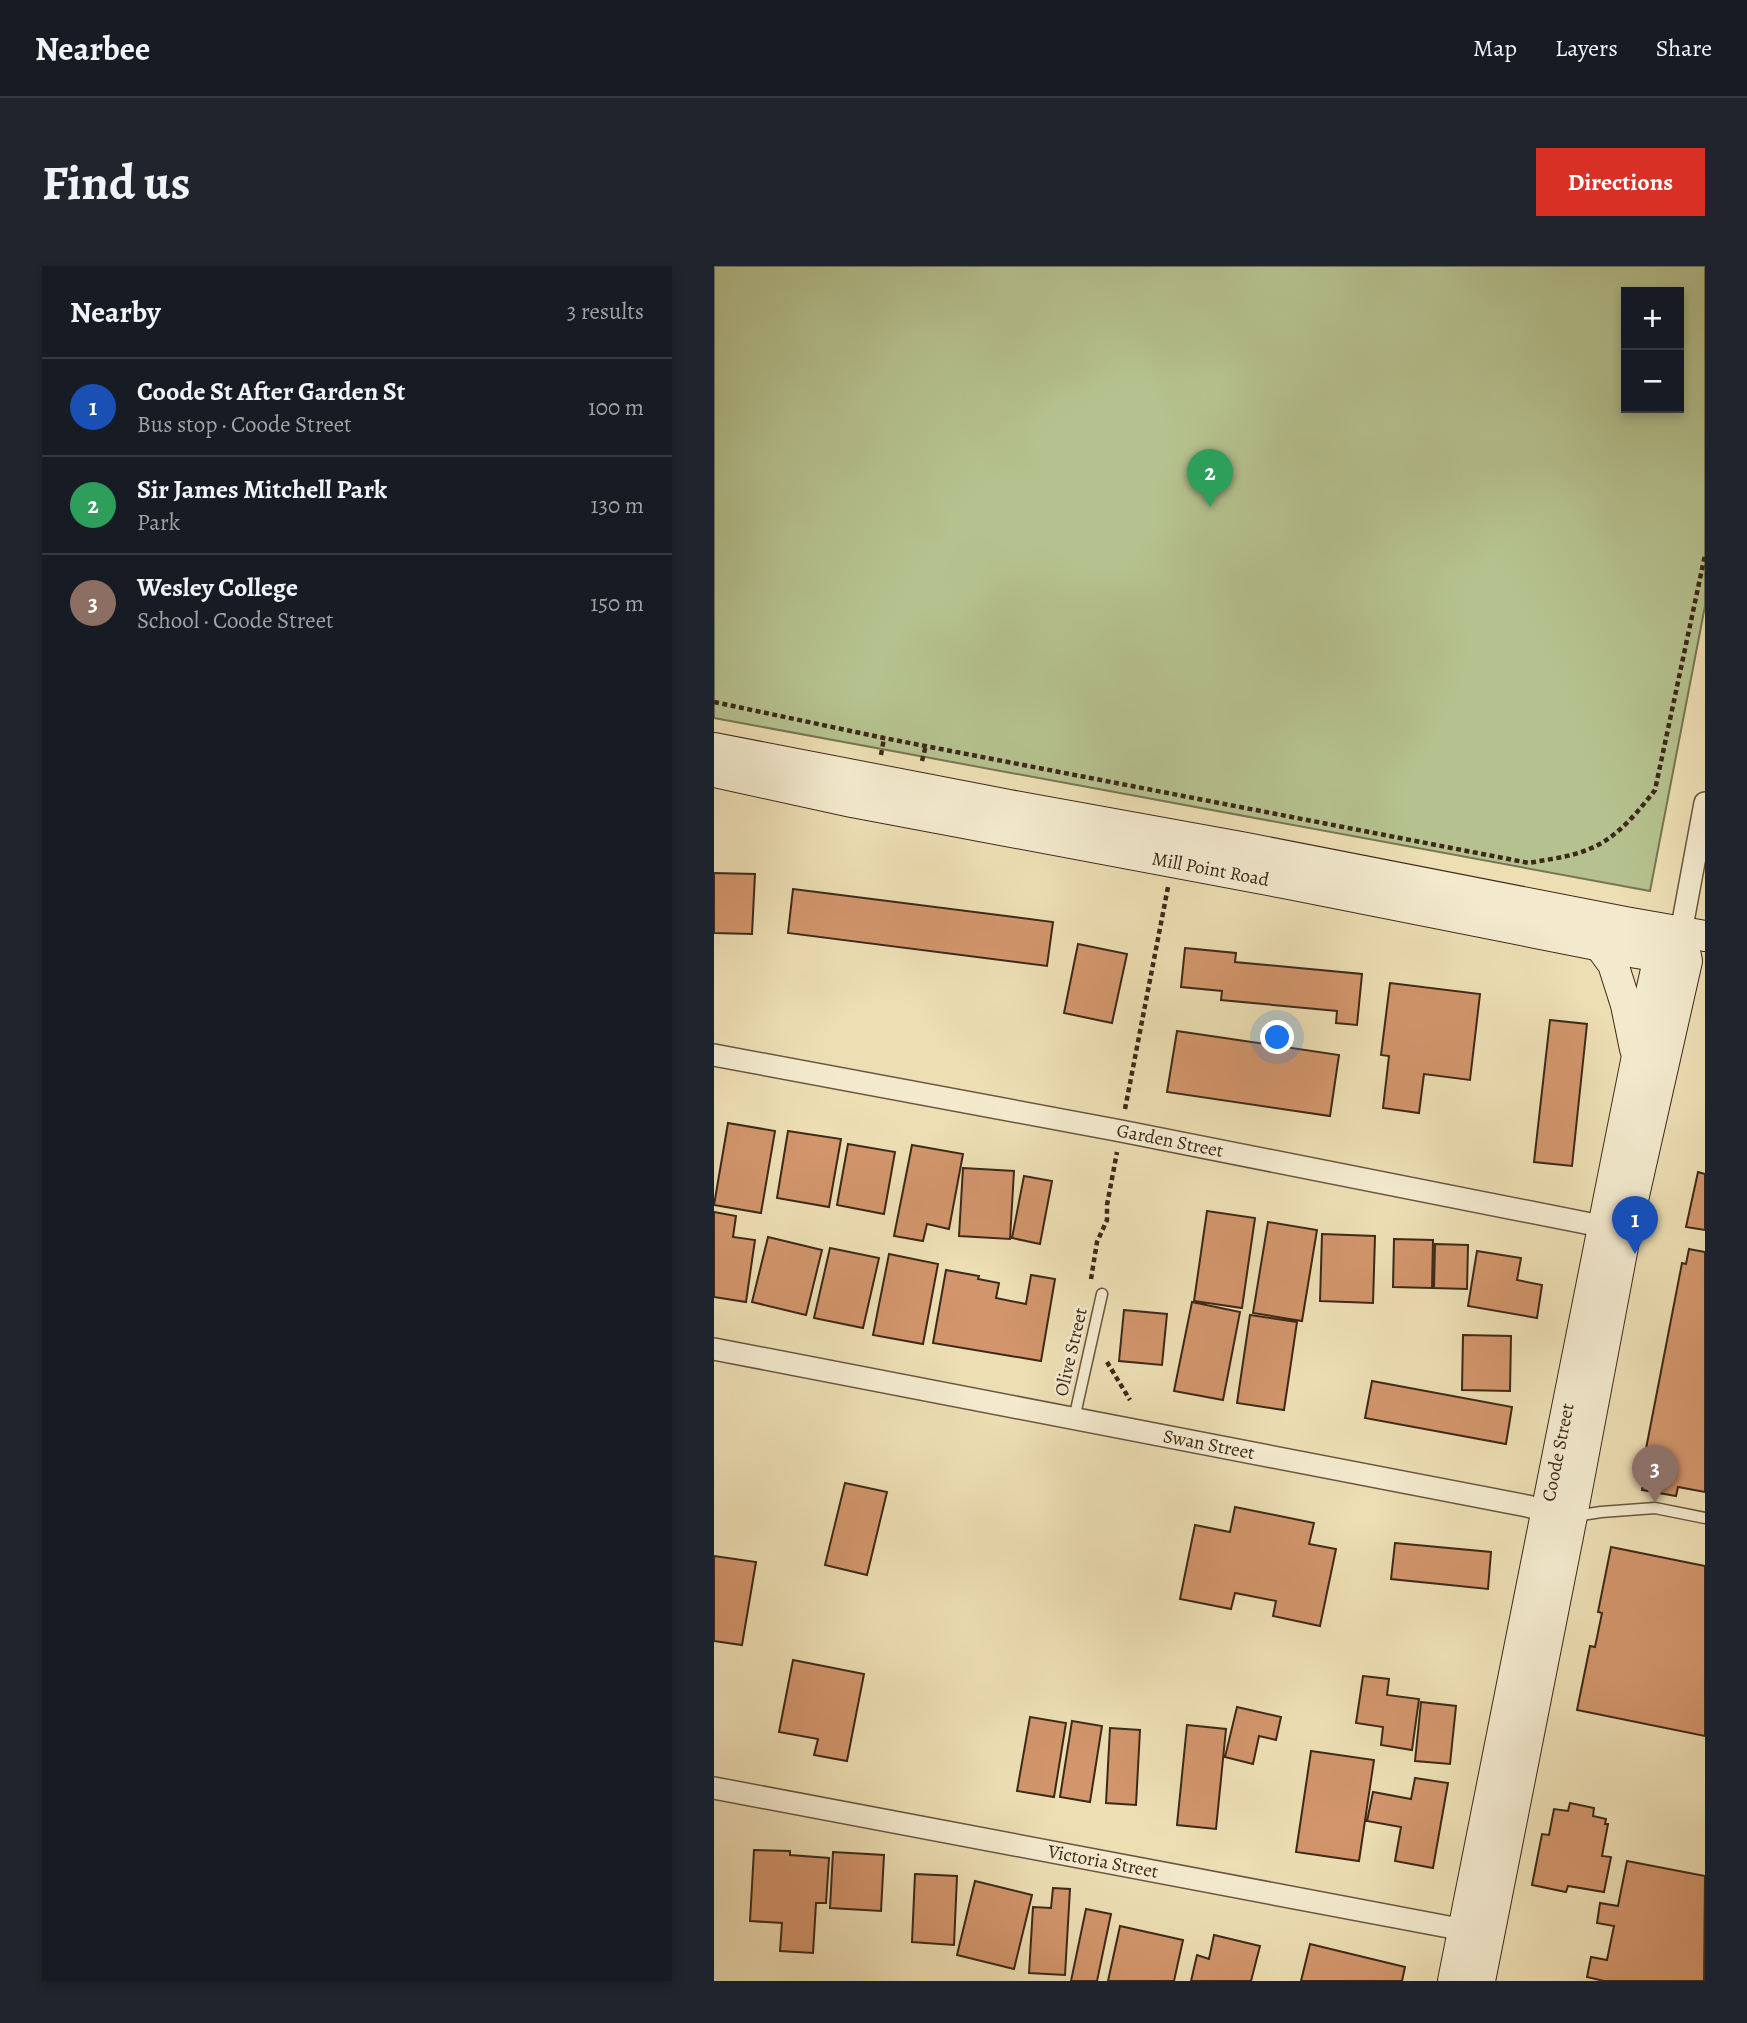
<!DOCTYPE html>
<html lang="en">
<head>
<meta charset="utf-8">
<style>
	:root { --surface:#171b24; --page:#20242c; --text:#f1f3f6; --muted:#9ea1a6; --line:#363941; --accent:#d93025 }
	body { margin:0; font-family:Alegreya,serif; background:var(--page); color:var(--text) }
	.controls { position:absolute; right:21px; top:21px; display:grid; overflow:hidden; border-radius:0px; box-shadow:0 4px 10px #0003 }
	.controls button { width:63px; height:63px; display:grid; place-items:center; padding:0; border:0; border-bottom:2px solid var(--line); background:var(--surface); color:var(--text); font:35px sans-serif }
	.you { position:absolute; left:564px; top:772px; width:24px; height:24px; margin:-18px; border:5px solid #fff; border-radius:50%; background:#1a73e8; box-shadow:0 0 0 10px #1a73e833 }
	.badge { display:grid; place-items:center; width:46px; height:46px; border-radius:50%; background:var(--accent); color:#fff; font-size:23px; font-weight:700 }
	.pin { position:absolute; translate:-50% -58px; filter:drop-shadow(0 2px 4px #0008) }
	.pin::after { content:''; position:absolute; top:37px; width:24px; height:21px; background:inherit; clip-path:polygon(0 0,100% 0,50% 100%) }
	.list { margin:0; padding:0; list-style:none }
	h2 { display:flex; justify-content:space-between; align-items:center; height:91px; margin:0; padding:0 28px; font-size:30px }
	h2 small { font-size:23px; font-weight:400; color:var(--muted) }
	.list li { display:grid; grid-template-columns:46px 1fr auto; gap:21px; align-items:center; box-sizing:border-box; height:98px; padding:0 28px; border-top:2px solid var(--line) }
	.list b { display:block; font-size:26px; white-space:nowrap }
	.list p { margin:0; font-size:23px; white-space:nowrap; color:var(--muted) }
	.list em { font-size:23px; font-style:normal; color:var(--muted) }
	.map { position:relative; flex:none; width:991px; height:1715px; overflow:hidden; border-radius:0px }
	header { display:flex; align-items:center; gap:42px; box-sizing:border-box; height:98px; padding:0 35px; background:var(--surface); border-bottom:2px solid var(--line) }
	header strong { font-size:33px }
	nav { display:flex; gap:38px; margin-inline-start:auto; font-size:24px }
	.intro { display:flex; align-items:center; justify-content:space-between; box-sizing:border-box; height:168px; padding:0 42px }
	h1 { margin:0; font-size:49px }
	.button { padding:18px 32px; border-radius:0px; background:var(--accent); color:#fff; font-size:24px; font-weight:700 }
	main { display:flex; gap:42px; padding:0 42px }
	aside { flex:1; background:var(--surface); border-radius:0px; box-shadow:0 4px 10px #0003 }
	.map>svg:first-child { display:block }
	.green { fill:#b5c28f; stroke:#797654; stroke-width:2; fill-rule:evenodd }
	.building { fill:#d2956c; stroke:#3d291a; stroke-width:2 }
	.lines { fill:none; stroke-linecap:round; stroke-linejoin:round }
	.lane-casing { stroke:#695640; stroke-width:13 }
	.street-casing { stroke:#695640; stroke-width:24 }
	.secondary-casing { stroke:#3d291a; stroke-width:32 }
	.path { stroke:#3d291a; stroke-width:4.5; stroke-dasharray:5 3.5; stroke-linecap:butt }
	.lane { stroke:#f3eace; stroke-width:10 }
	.street { stroke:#f3eace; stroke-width:21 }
	.secondary { stroke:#f3eace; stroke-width:30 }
	.labels { text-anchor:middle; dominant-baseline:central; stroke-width:5; stroke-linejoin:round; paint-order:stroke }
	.street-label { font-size:19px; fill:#3d291a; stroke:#f3eace }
</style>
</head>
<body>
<header>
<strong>Nearbee</strong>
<nav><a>Map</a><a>Layers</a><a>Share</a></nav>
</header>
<div class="intro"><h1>Find us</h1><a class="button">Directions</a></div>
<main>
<aside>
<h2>Nearby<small>3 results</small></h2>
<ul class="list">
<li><span class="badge" style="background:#1a4fb4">1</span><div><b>Coode St After Garden St</b><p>Bus stop · Coode Street</p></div><em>100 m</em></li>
<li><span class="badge" style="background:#2e9e5b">2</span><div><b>Sir James Mitchell Park</b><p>Park</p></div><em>130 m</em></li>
<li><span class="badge" style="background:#8d6e63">3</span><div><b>Wesley College</b><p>School · Coode Street</p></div><em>150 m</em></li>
</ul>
</aside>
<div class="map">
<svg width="991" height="1715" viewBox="0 0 991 1715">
	<rect width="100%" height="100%" fill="#eddeb3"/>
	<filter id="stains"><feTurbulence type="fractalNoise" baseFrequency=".00286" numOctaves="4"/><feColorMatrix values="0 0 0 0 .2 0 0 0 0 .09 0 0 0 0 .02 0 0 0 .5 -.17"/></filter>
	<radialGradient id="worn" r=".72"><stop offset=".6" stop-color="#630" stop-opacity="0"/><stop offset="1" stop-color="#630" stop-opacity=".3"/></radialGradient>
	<path class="green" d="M0,0h991v340l-55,285 -936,-173zM912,26h53v116h-53z"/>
	<path class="building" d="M0,607l41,1 -3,60 -38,-1z
		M79,623l260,33 -6,44 -259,-33z
		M364,678l49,10 -15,69 -48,-10z
		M471,682l51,5 -1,9 127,12 -5,51 -21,-2 1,-12 -116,-11 1,-9 -41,-4z
		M676,717l90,11 -10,86 -46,-6 -5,39 -36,-5 6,-52 -8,-1z
		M836,754l37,4 -15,142 -38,-4z
		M463,765l162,24 -9,61 -163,-24z
		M14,857l47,8 -14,82 -47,-8z
		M74,865l53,8 -12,68 -52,-9z
		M134,878l47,8 -11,62 -47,-9z
		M198,879l51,9 -14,75 -22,-5 -4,17 -29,-5z
		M249,902l51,3 -4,68 -51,-3z
		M984,906l7,2v56l-19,-3z
		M310,910l28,5 -12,63 -28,-6z
		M493,945l48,7 -13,90 -48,-7z
		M0,946l22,4 -3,21 22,3 -9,62 -32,-5z
		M554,956l49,8 -15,91 -49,-8z
		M608,968l53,2 -2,67 -53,-2z
		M54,971l54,13 -16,65 -54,-13z
		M680,973l39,1 -1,48 -39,-1z
		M721,978l33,1 -1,44 -33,-1z
		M116,982l49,10 -16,70 -49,-10z
		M975,983l16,3v240l-27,-5 -2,9 -34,-6 7,-34 -4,-2 37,-191 4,1z
		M763,985l44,7 -4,22 25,5 -5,33 -69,-12z
		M175,988l49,10 -15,80 -50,-9z
		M232,1004l33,6 -1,3 21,4 -3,15 30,6 5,-29 24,4 -14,82 -108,-18z
		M478,1036l48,10 -17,88 -49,-9z
		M410,1044l43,4 -5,51 -43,-4z
		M536,1049l47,7 -13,88 -47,-7z
		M749,1069l48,1 -1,55 -48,-1z
		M658,1115l140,26 -6,37 -141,-26z
		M131,1217l42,9 -20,83 -42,-10z
		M521,1241l79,16 -5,21 27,5 -16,77 -47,-10 3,-15 -41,-8 -4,16 -51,-10 15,-74 35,7z
		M681,1277l96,9 -3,37 -97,-10z
		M897,1281l94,19v170l-128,-26 13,-64 5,1 7,-34 -4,-1z
		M0,1290l42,6 -14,83 -28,-4z
		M79,1394l71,14 -17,87 -33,-6 4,-16 -39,-7z
		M649,1410l26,3 -2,16 32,4 -7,51 -31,-5 2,-18 -27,-4z
		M707,1436l35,4 -6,58 -35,-3z
		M523,1441l44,10 -5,23 -17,-4 -6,28 -28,-7z
		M316,1451l36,6 -12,74 -37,-6z
		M358,1455l30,5 -12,76 -30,-5z
		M473,1459l39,4 -10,100 -39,-4z
		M396,1462l30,2 -4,75 -30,-2z
		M597,1485l63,9 -15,101 -63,-9z
		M701,1512l33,5 -15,85 -38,-7 6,-34 -34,-6 6,-29 38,7z
		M856,1537l24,5 -1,8 13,3 -1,5h3l-6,32 9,1 -7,35 -36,-6 -2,6 -34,-7 10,-51 7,1 5,-26 14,2z
		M40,1584l36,1v4l39,3 -3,45h-10l-3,50 -33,-2 2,-28 -32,-2z
		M119,1586l51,3 -3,56 -51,-3z
		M913,1595l78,15 -1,105h-100l-17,-4 4,-20 16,3 7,-34 -17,-3 3,-20 18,3z
		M201,1608l42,2 -3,69 -42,-3z
		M261,1615l57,14 -18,74 -57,-14z
		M339,1622l17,1 -5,86 -36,-2 4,-66 18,1z
		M372,1643l25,5 -14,67h-26z
		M406,1660l63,14 -9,41h-66z
		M500,1669l46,11 -9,35h-60l6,-26 12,4z
		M596,1678l95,23 -3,14h-101z"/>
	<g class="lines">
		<g class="lane-casing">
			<path id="lane" d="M360,1153l28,-125
				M861,1250l26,-4 54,-4 50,10"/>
		</g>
		<g class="street-casing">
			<g id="street">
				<path d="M967,666l24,-129"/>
				<path id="s1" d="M0,789l407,76 495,98"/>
				<path id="s2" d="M0,1083l813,157 33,8"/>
				<path id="s3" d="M0,1522l761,144"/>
			</g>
		</g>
		<g class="secondary-casing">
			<g id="secondary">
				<path d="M0,482l295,57 232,42 384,75 80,14"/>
				<path id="s4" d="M0,506l138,30 437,82 348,69 42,7"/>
				<path d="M885,679l14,19 13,41 9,44"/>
				<path id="s5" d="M739,1715l184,-925 22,-100 22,-24"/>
				<path d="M766,1715l92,-465 54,-285 61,-270 -6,-29"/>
			</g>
		</g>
		<path class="path" d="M0,436l170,36 645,125c20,-4 42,-6 60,-14 27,-10 49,-37 66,-59l50,-235
			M167,489l3,-17
			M208,495l4,-16
			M411,843l43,-222
			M377,1013l6,-37 10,-22v-15l10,-53
			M393,1096l23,38"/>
		<use href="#lane" class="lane"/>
		<use href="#street" class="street"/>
		<use href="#secondary" class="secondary"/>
	</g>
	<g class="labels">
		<g class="street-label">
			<text stroke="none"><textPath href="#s4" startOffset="506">Mill Point Road</textPath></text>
			<text stroke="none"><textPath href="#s1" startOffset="464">Garden Street</textPath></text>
			<text transform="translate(357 1086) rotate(-77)">Olive Street</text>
			<text stroke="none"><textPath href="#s2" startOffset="504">Swan Street</textPath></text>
			<text stroke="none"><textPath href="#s5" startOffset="539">Coode Street</textPath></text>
			<text stroke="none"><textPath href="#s3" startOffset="396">Victoria Street</textPath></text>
		</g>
	</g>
	<rect width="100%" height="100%" filter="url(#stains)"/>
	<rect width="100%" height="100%" fill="url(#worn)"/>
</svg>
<div class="controls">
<button>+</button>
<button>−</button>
</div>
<div class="you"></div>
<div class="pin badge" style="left:921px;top:988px;background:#1a4fb4">1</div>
<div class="pin badge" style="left:496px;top:241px;background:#2e9e5b">2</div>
<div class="pin badge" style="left:941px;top:1237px;background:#8d6e63">3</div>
</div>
</main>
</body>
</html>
